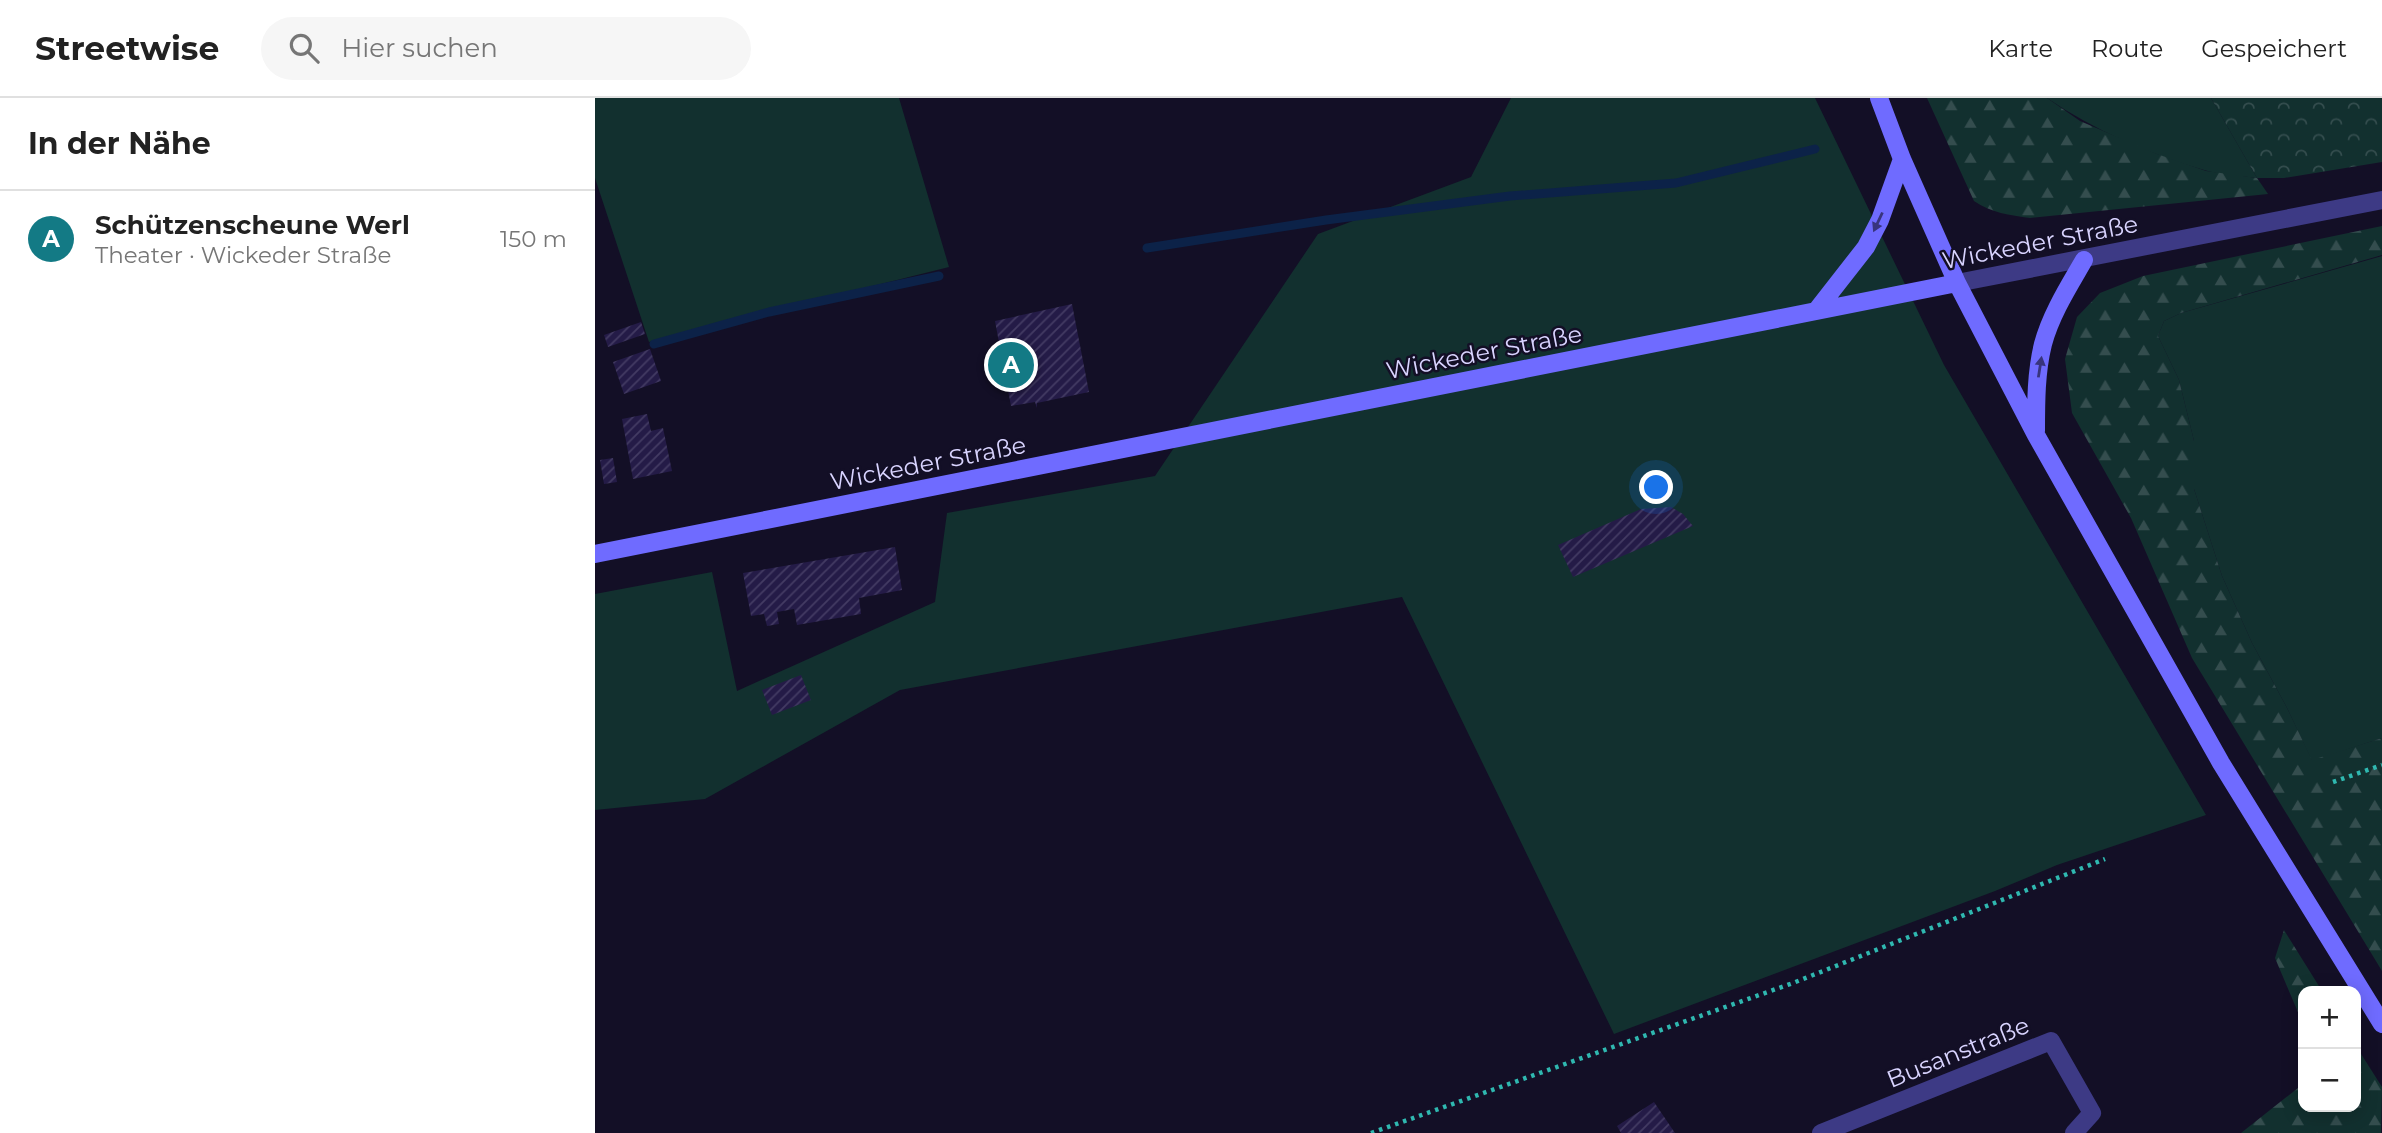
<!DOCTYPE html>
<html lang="de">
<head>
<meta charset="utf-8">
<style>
	:root { --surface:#fff; --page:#f6f6f6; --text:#222; --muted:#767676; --line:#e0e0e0; --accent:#137a85 }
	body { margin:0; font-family:Montserrat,sans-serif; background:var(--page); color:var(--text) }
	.controls { position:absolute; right:21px; bottom:21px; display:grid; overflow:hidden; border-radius:14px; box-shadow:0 4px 18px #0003 }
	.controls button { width:63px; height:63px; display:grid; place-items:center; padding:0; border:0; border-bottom:2px solid var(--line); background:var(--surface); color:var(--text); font:35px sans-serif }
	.you { position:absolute; left:1062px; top:390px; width:24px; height:24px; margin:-18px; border:5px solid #fff; border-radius:50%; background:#1a73e8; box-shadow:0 0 0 10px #1a73e833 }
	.badge { display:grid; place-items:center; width:46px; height:46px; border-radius:50%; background:var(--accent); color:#fff; font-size:23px; font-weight:700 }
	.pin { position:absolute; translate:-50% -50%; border:4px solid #fff; box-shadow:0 2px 7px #0006 }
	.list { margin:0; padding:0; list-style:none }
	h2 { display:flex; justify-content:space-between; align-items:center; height:91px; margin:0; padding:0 28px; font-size:30px }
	h2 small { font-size:23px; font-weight:400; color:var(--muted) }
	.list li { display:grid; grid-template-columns:46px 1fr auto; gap:21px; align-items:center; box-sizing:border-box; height:98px; padding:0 28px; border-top:2px solid var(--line) }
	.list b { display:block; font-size:26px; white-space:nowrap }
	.list p { margin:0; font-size:23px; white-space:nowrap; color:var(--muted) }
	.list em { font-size:23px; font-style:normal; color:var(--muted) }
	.icon { flex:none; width:38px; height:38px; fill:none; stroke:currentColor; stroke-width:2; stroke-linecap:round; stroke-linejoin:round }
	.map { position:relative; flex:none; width:1787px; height:1035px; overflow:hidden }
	header { display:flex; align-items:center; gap:42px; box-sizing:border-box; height:98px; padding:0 35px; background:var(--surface); border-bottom:2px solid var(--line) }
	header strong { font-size:33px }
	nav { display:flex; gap:38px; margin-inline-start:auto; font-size:24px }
	.search { width:490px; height:63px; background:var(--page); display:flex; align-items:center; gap:18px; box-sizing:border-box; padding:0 24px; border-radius:38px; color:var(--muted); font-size:26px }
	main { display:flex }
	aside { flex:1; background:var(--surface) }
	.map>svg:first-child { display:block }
	.grass { fill:#12302f }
	.forest { fill:url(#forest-firs) }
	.park { fill:url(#park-crowns) }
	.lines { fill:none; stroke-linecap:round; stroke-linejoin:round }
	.stream { stroke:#0c2248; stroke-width:9 }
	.building { fill:url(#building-hatch) }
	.path { stroke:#2fb8b0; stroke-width:4.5; stroke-dasharray:3.5 5; stroke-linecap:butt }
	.minor { stroke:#3d3a85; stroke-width:18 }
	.secondary { stroke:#6f6bff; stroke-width:18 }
	.oneway { fill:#38347d }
	.labels { text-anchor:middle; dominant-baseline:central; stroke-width:5; stroke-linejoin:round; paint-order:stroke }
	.street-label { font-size:24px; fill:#d9d4ff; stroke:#130f26 }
</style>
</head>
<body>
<header>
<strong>Streetwise</strong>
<div class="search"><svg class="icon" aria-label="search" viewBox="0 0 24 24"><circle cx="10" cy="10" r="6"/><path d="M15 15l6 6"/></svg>Hier suchen</div>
<nav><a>Karte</a><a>Route</a><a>Gespeichert</a></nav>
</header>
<main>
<aside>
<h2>In der Nähe<small></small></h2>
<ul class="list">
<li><span class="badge">A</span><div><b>Schützenscheune Werl</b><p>Theater · Wickeder Straße</p></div><em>150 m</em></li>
</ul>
</aside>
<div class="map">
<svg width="1787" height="1035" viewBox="0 0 1787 1035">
	<defs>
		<pattern id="forest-firs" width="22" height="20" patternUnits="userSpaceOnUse" patternTransform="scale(1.75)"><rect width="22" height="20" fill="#12302f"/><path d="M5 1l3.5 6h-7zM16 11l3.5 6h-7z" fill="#344d4e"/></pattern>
		<pattern id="park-crowns" width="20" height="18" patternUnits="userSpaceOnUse" patternTransform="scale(1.75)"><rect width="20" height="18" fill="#12302f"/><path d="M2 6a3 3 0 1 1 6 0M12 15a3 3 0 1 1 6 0" fill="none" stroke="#344d4e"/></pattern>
		<pattern id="building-hatch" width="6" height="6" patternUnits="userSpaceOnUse" patternTransform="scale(1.75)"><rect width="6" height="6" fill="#241b47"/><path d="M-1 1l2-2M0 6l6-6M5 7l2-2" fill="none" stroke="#433b63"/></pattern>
	</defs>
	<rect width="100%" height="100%" fill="#130f26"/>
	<path class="grass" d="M0,0h304l50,169 -300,75 -54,-164z
		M916,0h304l129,267 262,450 -149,50 -62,26 -381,143 -212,-437 -502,93 -195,109 -110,11v-216l117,-22 25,119 198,-89 12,-89 208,-37 163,-242 153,-57z
		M1452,0h164l46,80c-17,-2 -36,-3 -53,-8 -55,-16 -110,-40 -157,-72z
		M1787,158v482l-70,23 -25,-53 -35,-65 -30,-67 -28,-87v-48l-15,-61 -21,-44 6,-15 17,-8z"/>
	<path class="forest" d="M1332,0h120l33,23 77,33 49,17 51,7 11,16 -238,24c-20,-3 -39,-5 -56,-17z
		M1787,128v29l-201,58 -17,8 -6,15 21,44 15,61v48l28,87 30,67 35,65 25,52 70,-22v233l-190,-313 -61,-140 -59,-105 -7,-54 12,-42 23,-24 43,-17z
		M1689,832l38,61h-19v33l-28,-66z
		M1761,948l26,41 -1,46h-140l62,-49v23h53z"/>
	<path class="park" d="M1616,0h171v64l-98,16h-27z"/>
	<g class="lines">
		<path class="stream" d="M552,150l179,-28 184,-24 166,-13 139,-34
			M59,246l115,-32 170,-36"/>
	</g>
	<path class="building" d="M477,206l17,88 -52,11v5l-2,-6 -24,4 -5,-26 -7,1 -7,-32 8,-1 -5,-27z
		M46,224l4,12 -37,13 -4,-12z
		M55,251l11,32 -37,13 -11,-32z
		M52,316l4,17 12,-3 9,43 -39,8 -11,-60z
		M18,360l4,24 -13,2 -4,-24z
		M1076,409l12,7 10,12 -120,51 -15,-32 83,-36z
		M300,449l7,43 -43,8 2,16 -64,11 -3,-16 -17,3 2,12 -12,2 -3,-12 -13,2 -8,-43z
		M206,577l10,25 -39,15 -10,-25z
		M1059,1004l21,31h-54l-4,-7z"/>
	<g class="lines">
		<path class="path" d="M1738,684l49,-17
			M776,1035l422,-150 312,-124"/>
		<path class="minor" d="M1362,185l425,-83
			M1226,1035l230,-92 41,72 -18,20"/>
		<path class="secondary" d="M1284,0l23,61 55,124 79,152 185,328 161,261
			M1221,213l50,-64 14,-27 22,-61
			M1441,333c0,-29 0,-59 7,-87 8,-30 26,-58 41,-84
			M0,456l1362,-271"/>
	</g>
	<defs><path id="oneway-solid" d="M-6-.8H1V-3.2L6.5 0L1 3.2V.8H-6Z" transform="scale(1.75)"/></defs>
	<g class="oneway">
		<use href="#oneway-solid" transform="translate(1283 124) rotate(115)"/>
		<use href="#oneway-solid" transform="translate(1445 269) rotate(-81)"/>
	</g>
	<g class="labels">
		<g class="street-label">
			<text transform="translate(1445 144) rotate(-11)">Wickeder Straße</text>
			<text transform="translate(889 254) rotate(-11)">Wickeder Straße</text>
			<text transform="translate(333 365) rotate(-11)">Wickeder Straße</text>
			<text transform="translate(1363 954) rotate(-22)">Busanstraße</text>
		</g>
	</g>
</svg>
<div class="controls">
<button>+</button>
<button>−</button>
</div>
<div class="you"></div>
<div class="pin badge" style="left:416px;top:267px">A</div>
</div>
</main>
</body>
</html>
